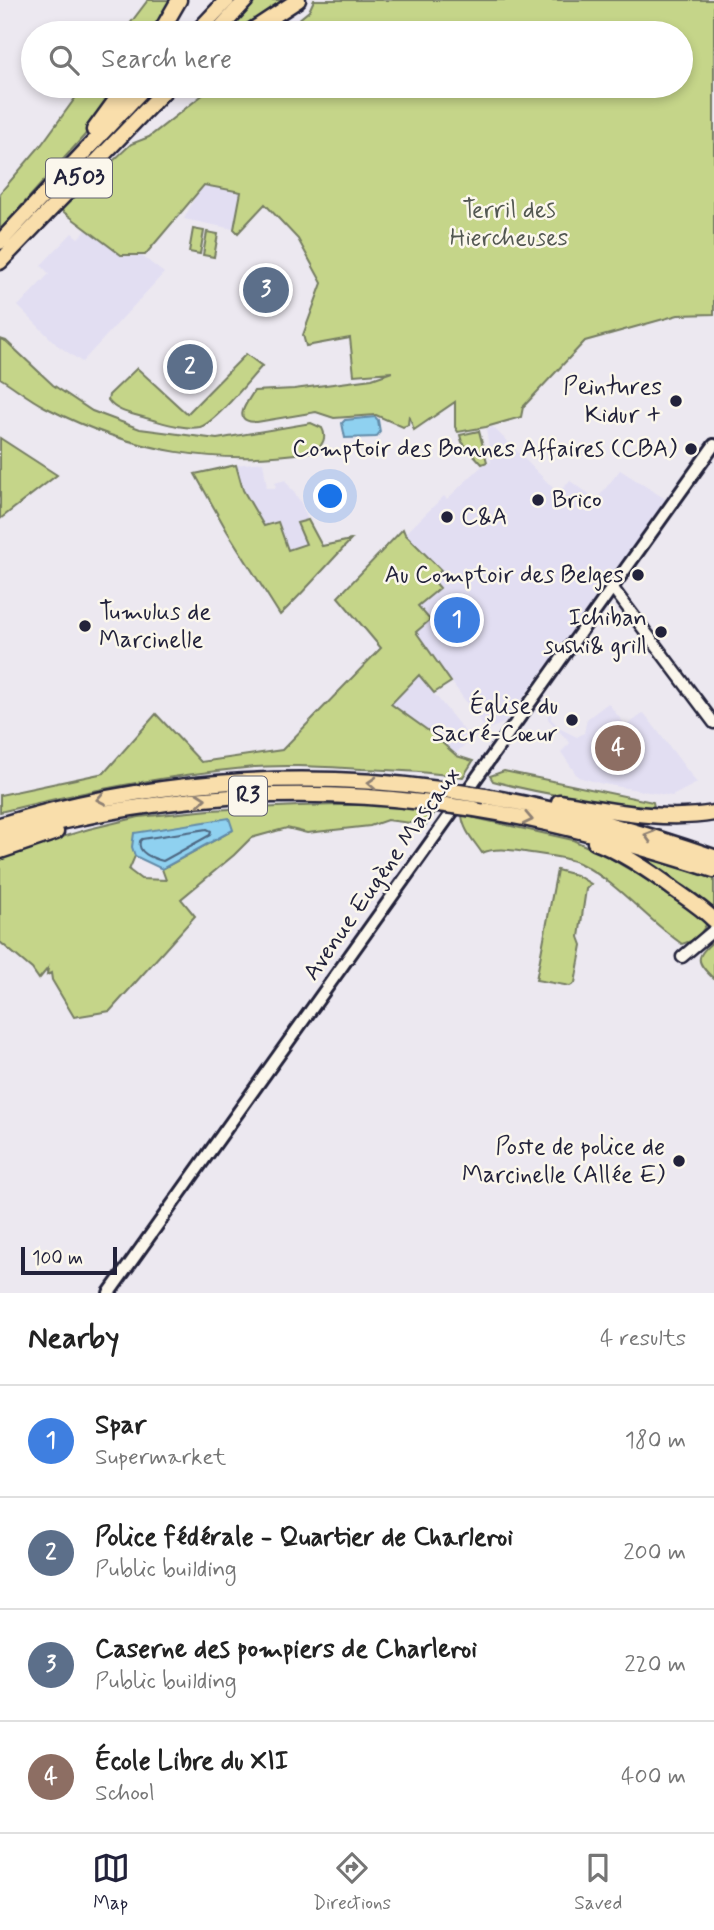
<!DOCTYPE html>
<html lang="en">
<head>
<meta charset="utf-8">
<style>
	:root { --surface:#fff; --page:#f2f2f2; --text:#222; --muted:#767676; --line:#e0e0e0; --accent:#22223b }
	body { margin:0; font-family:Mynerve,sans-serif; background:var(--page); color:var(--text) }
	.scale { position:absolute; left:21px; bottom:18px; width:96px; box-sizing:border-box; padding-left:7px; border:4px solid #22223b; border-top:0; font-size:19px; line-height:24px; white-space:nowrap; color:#22223b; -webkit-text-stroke:5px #fbf7ec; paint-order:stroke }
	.you { position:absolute; left:331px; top:497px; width:24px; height:24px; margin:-18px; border:5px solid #fff; border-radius:50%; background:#1a73e8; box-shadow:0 0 0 10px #1a73e833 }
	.badge { display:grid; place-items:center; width:46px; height:46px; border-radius:50%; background:var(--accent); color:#fff; font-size:23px; font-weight:700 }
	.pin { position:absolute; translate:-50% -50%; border:4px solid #fff; box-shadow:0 2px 7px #0006 }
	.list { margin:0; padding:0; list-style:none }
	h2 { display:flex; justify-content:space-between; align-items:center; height:91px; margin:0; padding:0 28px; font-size:30px }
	h2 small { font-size:23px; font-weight:400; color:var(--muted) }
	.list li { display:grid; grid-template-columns:46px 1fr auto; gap:21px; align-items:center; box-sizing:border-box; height:112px; padding:0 28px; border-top:2px solid var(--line) }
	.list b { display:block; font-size:26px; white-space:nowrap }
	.list p { margin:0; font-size:23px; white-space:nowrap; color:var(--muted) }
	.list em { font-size:23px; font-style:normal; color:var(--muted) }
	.icon { flex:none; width:38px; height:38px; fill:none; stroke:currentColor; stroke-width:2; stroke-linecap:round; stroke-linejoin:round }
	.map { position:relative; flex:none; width:714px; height:1293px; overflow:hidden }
	.search { position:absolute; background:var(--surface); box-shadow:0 4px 10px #0003; left:21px; right:21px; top:21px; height:77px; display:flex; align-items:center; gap:18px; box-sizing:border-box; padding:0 24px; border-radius:38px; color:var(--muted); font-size:26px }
	.sheet { height:539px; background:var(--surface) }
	nav { display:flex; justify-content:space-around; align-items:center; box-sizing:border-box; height:98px; border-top:2px solid var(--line); background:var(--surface); font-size:19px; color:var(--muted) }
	nav a { display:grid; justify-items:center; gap:4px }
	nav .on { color:var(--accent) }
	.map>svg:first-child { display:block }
	.built { fill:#e2def2 }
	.green { fill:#c5d589; stroke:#747c62; stroke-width:2; fill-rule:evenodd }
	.water { fill:#8fd1f0; stroke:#638ba8; stroke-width:2 }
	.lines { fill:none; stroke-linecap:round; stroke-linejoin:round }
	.shore { stroke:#4e6883; stroke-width:2 }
	.tertiary-casing { stroke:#22223b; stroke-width:15 }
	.secondary-casing { stroke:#22223b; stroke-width:16 }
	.motorway-casing { stroke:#22223b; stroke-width:19 }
	.tertiary { stroke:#fbf7ec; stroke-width:10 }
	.secondary { stroke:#fbf7ec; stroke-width:10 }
	.motorway { stroke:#f9deab; stroke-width:14 }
	.motorway-bridge-casing { stroke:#22223b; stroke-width:19; stroke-linecap:butt }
	.motorway-bridge { stroke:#f9deab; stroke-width:14 }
	.oneway { stroke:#8e8073 }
	.poi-dot { fill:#22223b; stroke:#fbf7ec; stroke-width:2.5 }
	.labels { text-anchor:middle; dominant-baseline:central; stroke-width:5; stroke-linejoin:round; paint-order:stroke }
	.shield { fill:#fbf7ec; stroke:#636270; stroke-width:2 }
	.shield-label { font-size:23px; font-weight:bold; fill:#22223b }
	.park-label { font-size:24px; fill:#535852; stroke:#fbf7ec }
	.poi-label { font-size:24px; fill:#22223b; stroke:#fbf7ec; text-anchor:end }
	.street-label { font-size:24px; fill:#22223b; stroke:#fbf7ec }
</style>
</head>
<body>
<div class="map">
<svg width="714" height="1293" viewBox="0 0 714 1293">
	<rect width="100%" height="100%" fill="#ece8f0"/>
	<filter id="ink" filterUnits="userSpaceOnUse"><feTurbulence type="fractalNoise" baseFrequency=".0143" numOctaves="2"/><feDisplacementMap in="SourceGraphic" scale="14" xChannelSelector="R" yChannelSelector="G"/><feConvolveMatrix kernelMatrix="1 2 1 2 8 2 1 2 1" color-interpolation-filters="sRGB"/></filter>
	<g filter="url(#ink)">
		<path class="built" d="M201,185l40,7 -8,37 -49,-10z
			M87,229l33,26 18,-2 26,20 -82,89 -25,-17 -39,-39 31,-32 -8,-9 31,-32 6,5z
			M493,427l65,66 12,-12 27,18 23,-29 47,30 -59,84 -104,139 -18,7 -70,-98 2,-26 22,-17 -7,-9 8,-10 -36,-36 39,-38 3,3 36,-34 8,-3 -5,-33z
			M263,462l4,26h9l-1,-5 10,-3 15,21 8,19 -11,4 9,20 -18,6 -24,-24 -21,-36 -7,-25z
			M419,675l52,64 -16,15 -25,-22 -39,-28z
			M544,699l7,5v15l10,10 16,8 7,-4 3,-14 21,-16 18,23 18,-13 53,70 -25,13 -69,-12 -25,-7 -17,-25 9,-9 -22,-24v-13l-6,-4z"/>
		<path class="green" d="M148,0h28l-21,33h-32z
			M254,0h35l-51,33h-16z
			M314,0h400v314l-36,1 -93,26 -62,66 -2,10 -35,10 -28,5 -3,-5v-25l-41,28 -5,-15 -1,10 -5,2 -27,-12 -42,3 -18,-6 -59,10c-27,0 -10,-19 -3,-31l40,-2 78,-10 20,-7 -38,3 -4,-37 -44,8 -3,-11 19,-52 -24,-44 -33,-35 -27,29 -4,-4 7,-37 -37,-7 -59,70h-24l-60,-45 70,-66 18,-7 65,-51h467v-53h-399l27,-22z
			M84,86h36l-36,50 -84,94v-37l42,-49z
			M193,229l11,2 -4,23 -11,-2z
			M207,232l11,2 -4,23 -11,-2z
			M0,339l6,2 47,44 39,26 48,18 77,10 94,-16 11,5c5,9 1,16 -6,23 -97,16 -184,1 -271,-44 -16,-8 -30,-20 -45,-29z
			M246,354l16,12c-12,13 -47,57 -62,61 -17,3 -38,-5 -54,-9 -13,-4 -30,-6 -38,-18l1,-5 28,-27 50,46z
			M479,431l8,31 -5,2 -20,-22 -2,-7z
			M0,438l57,37 -57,44z
			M236,465l7,25 21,36 14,-4 10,28 18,-6 -9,-21 11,-3 14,26 29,-6c-24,25 -46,51 -71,75l-53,-84 -32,-57z
			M403,529l2,5 36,36 -8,10 7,8 -22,18 12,14 -14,12 35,50 -17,11 -15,-18 -28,29 39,28 27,24 16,5 -10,16c-34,-5 -67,-7 -101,-8 -38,-2 -78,-5 -117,-1 -82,8 -165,24 -245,44v-17l104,-22 52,-59 45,48 81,-12 99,-102 -43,-51z
			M504,771l149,31 1,5c-54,-4 -109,-12 -161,-26l-3,-5z
			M384,804l52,7 -10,14 -39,-5 -17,6 -63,7 -20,-5 -36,10 -17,17 -53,44 14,17 -85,95 -36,6 -22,-37 -1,-7 -4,2 1,-7 -9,11 -7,-10 -32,-27v-86l5,-2 84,-25 50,-12 71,-7 89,-4zM233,830l-71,39 4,11 -25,-1 -12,-9 6,-14z
			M462,815l111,25 30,14 98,58 5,13 -9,14 -15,5c-35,-24 -65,-62 -103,-81 -16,-7 -37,-8 -54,-11 -13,-2 -30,-5 -43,1 -8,-12 -19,-23 -20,-38z
			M619,847l95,32v29z
			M557,870l19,5 15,9 -5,5 -7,48 3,8 -7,38 -5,3 -34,-6z
			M714,941v38c-18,-17 -20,-22 0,-38z"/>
		<path class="water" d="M375,417l3,3 2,12 -4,5 -31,1 -3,-15 3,-3z
			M229,818l4,12 -71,39 -27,-13 -3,-9 2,-14z"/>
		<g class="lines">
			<path class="shore" d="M207,829l4,2 -1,4 -47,26c-11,-3 -26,-8 -23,-20l2,-2z"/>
			<g class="tertiary-casing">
				<path id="tertiary" d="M612,587l102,136
					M682,957l32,-27"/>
			</g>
			<g class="secondary-casing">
				<path id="secondary" d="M109,1293l605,-848"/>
			</g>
			<g class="motorway-casing">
				<path id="motorway" d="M160,33l19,-33
					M196,33l31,-33
					M216,33l30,-33
					M248,33l50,-33
					M94,130l32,-44
					M0,242l146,-156
					M0,262l169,-176
					M485,796c78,14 154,35 229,61
					M559,802c51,8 104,20 155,11
					M475,809c81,13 160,36 239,61
					M0,825c141,-44 293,-56 439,-36
					M0,838c140,-41 286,-53 431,-35
					M595,842c29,11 55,29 80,48 13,9 27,18 39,30
					M0,851l56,-19"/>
			</g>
			<use href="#tertiary" class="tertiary"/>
			<use href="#secondary" class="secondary"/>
			<use href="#motorway" class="motorway"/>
			<g class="motorway-bridge-casing">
				<path id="motorway-bridge" d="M439,789l46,7
					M431,803l44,6"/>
			</g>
			<use href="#motorway-bridge" class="motorway-bridge"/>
		</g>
		<defs><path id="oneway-chevron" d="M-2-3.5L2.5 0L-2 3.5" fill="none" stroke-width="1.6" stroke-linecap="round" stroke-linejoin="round" transform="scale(1.75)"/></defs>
		<g class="oneway">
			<use href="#oneway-chevron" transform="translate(372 783) rotate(-177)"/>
			<use href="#oneway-chevron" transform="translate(101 799) rotate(169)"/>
			<use href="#oneway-chevron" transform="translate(201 799) rotate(-5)"/>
			<use href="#oneway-chevron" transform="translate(528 819) rotate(12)"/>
			<use href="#oneway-chevron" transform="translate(649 836) rotate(-163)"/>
		</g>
	</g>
	<g class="poi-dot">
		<circle cx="676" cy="401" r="7"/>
		<circle cx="691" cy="449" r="7"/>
		<circle cx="538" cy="500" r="7"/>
		<circle cx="447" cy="517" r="7"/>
		<circle cx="638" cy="575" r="7"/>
		<circle cx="85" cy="626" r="7"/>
		<circle cx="661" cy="632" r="7"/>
		<circle cx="572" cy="720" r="7"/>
		<circle cx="679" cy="1161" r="7"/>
	</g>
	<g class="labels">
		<g class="shield">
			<rect x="46" y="158.5" width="66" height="39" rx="5"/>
			<rect x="229" y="776.5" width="38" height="39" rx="5"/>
		</g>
		<g class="shield-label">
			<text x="79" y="178">A503</text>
			<text x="248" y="796">R3</text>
		</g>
		<g class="park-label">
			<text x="509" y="210">Terril des<tspan x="509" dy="28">Hiercheuses</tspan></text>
		</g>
		<g class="poi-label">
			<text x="662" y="387">Peintures<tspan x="662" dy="28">Kidur +</tspan></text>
			<text x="677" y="449">Comptoir des Bonnes Affaires (CBA)</text>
			<text x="552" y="500" text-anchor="start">Brico</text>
			<text x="461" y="517" text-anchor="start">C&amp;A</text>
			<text x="624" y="575">Au Comptoir des Belges</text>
			<text x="99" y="612" text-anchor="start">Tumulus de<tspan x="99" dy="28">Marcinelle</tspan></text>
			<text x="647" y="618">Ichiban<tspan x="647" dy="28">sushi&amp; grill</tspan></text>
			<text x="558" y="706">Église du<tspan x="558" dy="28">Sacré-Cœur</tspan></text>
			<text x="665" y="1147">Poste de police de<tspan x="665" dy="28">Marcinelle (Allée E)</tspan></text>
		</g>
		<g class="street-label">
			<text transform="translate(382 874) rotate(-55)">Avenue Eugène Mascaux</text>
		</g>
	</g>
</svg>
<div class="scale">100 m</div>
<div class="you"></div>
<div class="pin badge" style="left:457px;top:620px;background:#3f7fe0">1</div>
<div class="pin badge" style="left:190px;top:367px;background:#5c6f8a">2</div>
<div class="pin badge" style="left:266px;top:290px;background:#5c6f8a">3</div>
<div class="pin badge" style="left:618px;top:748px;background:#8d6e63">4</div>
<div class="search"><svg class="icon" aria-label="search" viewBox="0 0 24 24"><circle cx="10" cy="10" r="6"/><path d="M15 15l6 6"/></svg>Search here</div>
</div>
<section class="sheet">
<h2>Nearby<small>4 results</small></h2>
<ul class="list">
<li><span class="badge" style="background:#3f7fe0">1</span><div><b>Spar</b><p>Supermarket</p></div><em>180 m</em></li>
<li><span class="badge" style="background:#5c6f8a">2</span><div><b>Police fédérale - Quartier de Charleroi</b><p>Public building</p></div><em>200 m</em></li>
<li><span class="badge" style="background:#5c6f8a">3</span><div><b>Caserne des pompiers de Charleroi</b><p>Public building</p></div><em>220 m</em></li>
<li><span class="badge" style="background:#8d6e63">4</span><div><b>École Libre du XII</b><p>School</p></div><em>400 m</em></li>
</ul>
</section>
<nav>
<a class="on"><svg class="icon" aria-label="map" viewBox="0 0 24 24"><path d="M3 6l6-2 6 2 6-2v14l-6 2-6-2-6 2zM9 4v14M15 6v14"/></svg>Map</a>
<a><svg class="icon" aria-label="directions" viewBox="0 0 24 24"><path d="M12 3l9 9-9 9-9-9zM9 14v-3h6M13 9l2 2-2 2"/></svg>Directions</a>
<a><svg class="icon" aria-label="saved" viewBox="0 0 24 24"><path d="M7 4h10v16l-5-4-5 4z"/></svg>Saved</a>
</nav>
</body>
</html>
